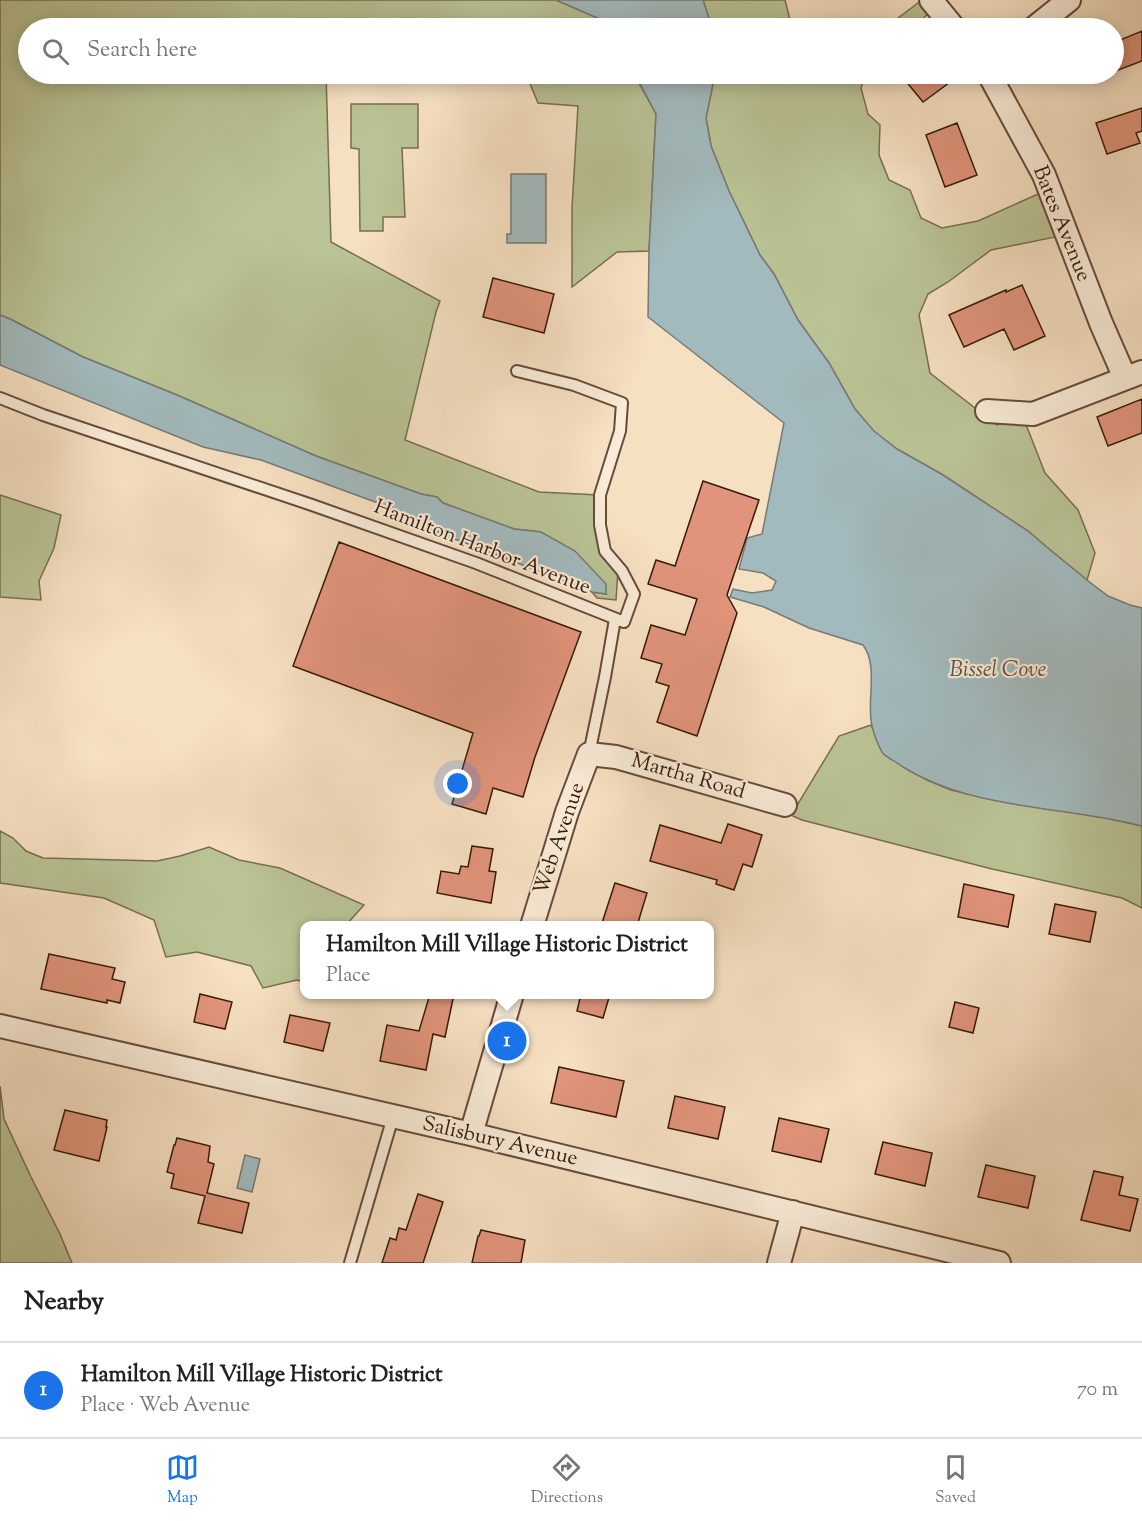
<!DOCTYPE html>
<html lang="en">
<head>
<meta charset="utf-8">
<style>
	:root { --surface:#fff; --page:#f2f2f2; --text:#222; --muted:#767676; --line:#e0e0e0; --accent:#1a73e8 }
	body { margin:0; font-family:"Sorts Mill Goudy",serif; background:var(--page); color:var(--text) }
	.you { position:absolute; left:458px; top:784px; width:21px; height:21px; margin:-15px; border:4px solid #fff; border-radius:50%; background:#1a73e8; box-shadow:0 0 0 9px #1a73e833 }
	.badge { display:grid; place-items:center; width:39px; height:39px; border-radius:50%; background:var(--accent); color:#fff; font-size:20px; font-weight:700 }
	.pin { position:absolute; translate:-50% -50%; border:3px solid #fff; box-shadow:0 2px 6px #0006 }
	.popup { position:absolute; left:300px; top:921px; width:414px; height:78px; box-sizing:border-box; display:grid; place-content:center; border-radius:12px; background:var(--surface); filter:drop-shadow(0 2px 4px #0005); font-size:20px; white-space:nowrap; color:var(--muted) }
	.popup b { font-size:22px; color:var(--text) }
	.popup::after { content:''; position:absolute; left:50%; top:100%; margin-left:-12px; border:12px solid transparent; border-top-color:var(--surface) }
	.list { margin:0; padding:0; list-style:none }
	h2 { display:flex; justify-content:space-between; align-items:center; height:78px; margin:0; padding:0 24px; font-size:26px }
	h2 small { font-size:20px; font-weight:400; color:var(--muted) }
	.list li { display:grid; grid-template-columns:39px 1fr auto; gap:18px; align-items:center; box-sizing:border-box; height:96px; padding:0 24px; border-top:2px solid var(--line) }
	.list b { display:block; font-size:22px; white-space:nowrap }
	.list p { margin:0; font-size:20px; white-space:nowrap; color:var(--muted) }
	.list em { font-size:20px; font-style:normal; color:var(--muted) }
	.icon { flex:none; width:33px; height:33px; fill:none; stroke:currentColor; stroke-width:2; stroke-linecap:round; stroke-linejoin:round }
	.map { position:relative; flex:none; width:1142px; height:1263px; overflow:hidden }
	.search { position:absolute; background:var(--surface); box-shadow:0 3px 15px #0003; left:18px; right:18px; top:18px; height:66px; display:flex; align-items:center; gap:15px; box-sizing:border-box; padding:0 21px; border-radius:33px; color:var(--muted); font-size:22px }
	.sheet { height:174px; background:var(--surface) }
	nav { display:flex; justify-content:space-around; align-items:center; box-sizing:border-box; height:84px; border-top:2px solid var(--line); background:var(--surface); font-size:16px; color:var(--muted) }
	nav a { display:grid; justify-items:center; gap:3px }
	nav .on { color:var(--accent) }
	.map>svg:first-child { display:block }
	.green { fill:#bac395; stroke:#786e50; stroke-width:1.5 }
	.water { fill:#a2babe; stroke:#777a76; stroke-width:1.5 }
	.building { fill:#e1947b; stroke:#37190b; stroke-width:1.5 }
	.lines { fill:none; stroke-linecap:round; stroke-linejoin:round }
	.lane-casing { stroke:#674b39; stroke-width:14 }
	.street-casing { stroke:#674b39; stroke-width:26 }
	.lane { stroke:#f9ebd7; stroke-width:10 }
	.street { stroke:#f9ebd7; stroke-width:22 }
	.labels { text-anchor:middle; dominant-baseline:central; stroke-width:4.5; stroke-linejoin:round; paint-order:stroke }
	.street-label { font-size:21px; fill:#37190b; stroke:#f9ebd7 }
	.water-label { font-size:22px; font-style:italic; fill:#5c514a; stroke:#f9ebd7 }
</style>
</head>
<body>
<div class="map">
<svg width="1142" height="1263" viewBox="0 0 1142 1263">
	<rect width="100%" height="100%" fill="#f6e0c2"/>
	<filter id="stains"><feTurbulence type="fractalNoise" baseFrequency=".00333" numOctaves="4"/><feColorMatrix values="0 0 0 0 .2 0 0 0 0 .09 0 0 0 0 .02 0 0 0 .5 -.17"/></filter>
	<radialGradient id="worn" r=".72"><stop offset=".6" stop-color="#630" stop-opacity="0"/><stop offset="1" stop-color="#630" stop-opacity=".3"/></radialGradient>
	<path class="green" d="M0,0h556l60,26 1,2h-589v46h298l5,168 109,59 -4,11 -31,128 134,52 60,3 3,49 16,26 -2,30 -19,-2 -5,-6 14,2 -65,-62 -27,-3 -71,-26 -6,-6 -16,-3 -105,-38 -139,-61 -94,-38 -73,-38 -10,-4z
		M703,0h82l5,20 12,8h-90z
		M922,0l10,10 -19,18h-28z
		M526,74h108l22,40 -7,137 -32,1 -45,35v-79l6,-102 -40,-3z
		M715,74h151l-5,14 7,26 12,11 -1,30 10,25 21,10 11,28 21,10 36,-7 69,-31 13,46 -69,14 -43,32 -20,12 -9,21 11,58 67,52 23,-8 5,5 20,51 33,37 17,43 -8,27 -38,-31 -21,-18 -85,-56 -46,-26 -24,-18 -18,-22 -26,-46 -31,-43 -24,-46 -14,-19 -31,-64 -18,-45 -5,-28z
		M351,104h67v44h-16l3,69h-22v14h-23l-1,-82 -8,-1z
		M0,495l61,20 -7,33 -15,33 2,19 -41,-3z
		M871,725l12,28 44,27 24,10 57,13 93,14 41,9v82l-20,-10 -130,-29 -190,-49 -9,-4 3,-9 43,-71z
		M0,831l13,7 13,13 17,7 114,3 23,-5 29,-9 30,13 41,8 84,37 -18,20 -42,1v56l-7,-2 -34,8 -12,-22 -54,-14 -31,5 -12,-37 -50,-22 -104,-15z
		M0,1086l4,33 27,58 29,57 12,29h-72z"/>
	<path class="water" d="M556,0h147l9,28h-95l-1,-2z
		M635,74h80l-9,44 5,28 18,45 31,64 14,19 24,46 31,43 26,46 19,22 23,18 46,26 85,56 21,18 38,31 21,16 22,9 12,3v218c-80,-21 -171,-15 -242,-61 -5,-4 -15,-8 -18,-13 -4,-7 -8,-18 -10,-26 -6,-24 7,-60 -9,-81l-54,-17 -45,-21 -34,-10 3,-8 19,4 20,-3 4,-9 -13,-8 -24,-4 8,-31 15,-4 22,-111 -136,-106 1,-66 7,-137z
		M511,174h35v69h-39v-9h4z
		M0,315l10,4 73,38 94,38 139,61 105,38 16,3 6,6 71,26 27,3 34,19 31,33v10l-14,-2 -134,-52 -8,-1 -4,-3 -68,-33 -117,-43 -58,-13 -203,-82z
		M245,1155l15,4 -8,33 -15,-4z"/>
	<path class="building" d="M1142,31v30l-29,11v-29z
		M900,74h61l-38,28z
		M1142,108v23l-6,2 4,10 -33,11 -11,-31z
		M957,123l20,52 -32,12 -19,-52z
		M493,278l61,16 -10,39 -61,-16z
		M1022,285l23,51 -31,14 -10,-21 -40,18 -15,-32 57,-25v2z
		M1142,399v34l-34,13 -11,-29z
		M703,481l56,19 -32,95 10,18 -40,123 -40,-14 12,-36 -13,-4 6,-18 -21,-6 10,-33 34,10 12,-36 -49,-15 8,-24 19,6z
		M339,542l242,90 -46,125 -12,40 -30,-9 -7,26 -34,-10 21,-71 -180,-67z
		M728,824l34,11 -10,32 -9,-3 -9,26 -18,-6 1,-4 -67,-19 10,-36 61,18z
		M472,846l21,3 -4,22 7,1 -5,31 -54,-10 4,-22 18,3 2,-8 7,1z
		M615,883l32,10 -10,33h-36z
		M964,884l50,11 -6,32 -50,-10z
		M1055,904l41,8 -6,30 -41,-8z
		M49,954l66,14 -3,11 13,3 -5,21 -13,-3v3l-66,-14z
		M200,994l32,8 -7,27 -31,-7z
		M430,994h24l-9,43 -12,-3 -7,36 -46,-9 7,-36 32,6z
		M581,994h29l-7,24 -26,-7z
		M955,1002l24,6 -6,25 -24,-6z
		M290,1015l40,8 -7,28 -39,-9z
		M559,1067l65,14 -8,36 -65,-14z
		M675,1096l50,11 -7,32 -50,-11z
		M65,1110l42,10 -1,7h1l-8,34 -45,-11z
		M779,1118l50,11 -8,33 -49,-11z
		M177,1138l33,8 -2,16 6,2 -7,29 42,10 -7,30 -44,-10 7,-27 -34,-8 3,-14 -7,-2 7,-27h1z
		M883,1142l49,11 -7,33 -50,-12z
		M986,1165l49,11 -7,32 -50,-11z
		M1094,1171l29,6 -4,18 19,4 -8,32 -49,-11z
		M418,1194l25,8 -20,61h-41l8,-25 6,2 3,-12 7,2z
		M481,1230l44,10 -4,23h-49l6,-27h1z"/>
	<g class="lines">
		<g class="lane-casing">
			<path id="lane" d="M0,398l43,17 269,90 164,58 148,59 10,-28 -12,-23 -17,-20 -5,-26v-30l20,-64 2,-28 -48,-18 -57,-14
				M589,754l16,-77 10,-58
				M350,1263l43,-146"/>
		</g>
		<g class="street-casing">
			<path id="street" d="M931,0l23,28
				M1034,28l35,-28
				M989,74l55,101 57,148 24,55
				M987,411l46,3 109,-42
				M532,926l35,-114 22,-58 27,3 169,48
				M0,1026l471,108 528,129
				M471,1134l41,-140
				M779,1263l14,-51"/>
		</g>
		<use href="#lane" class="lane"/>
		<use href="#street" class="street"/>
	</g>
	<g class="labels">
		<g class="street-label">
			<text transform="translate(1061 224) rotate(68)">Bates Avenue</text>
			<text transform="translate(482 548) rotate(21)">Hamilton Harbor Avenue</text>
			<text transform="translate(688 777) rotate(16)">Martha Road</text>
			<text transform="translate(560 839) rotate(-71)">Web Avenue</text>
			<text transform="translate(500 1142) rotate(13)">Salisbury Avenue</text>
		</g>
		<g class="water-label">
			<text x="998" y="671">Bissel Cove</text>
		</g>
	</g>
	<rect width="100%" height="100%" filter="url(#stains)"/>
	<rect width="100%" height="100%" fill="url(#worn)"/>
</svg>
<div class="you"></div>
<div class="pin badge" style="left:507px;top:1041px">1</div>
<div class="popup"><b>Hamilton Mill Village Historic District</b>Place</div>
<div class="search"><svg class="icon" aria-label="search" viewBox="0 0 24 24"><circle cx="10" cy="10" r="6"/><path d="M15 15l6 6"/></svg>Search here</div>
</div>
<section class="sheet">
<h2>Nearby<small></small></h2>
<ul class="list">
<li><span class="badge">1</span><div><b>Hamilton Mill Village Historic District</b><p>Place · Web Avenue</p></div><em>70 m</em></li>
</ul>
</section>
<nav>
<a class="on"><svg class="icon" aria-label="map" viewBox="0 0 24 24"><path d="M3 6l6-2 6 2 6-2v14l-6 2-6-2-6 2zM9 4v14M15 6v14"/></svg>Map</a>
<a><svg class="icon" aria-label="directions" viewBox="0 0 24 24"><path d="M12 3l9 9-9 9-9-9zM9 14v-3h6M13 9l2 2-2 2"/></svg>Directions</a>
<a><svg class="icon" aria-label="saved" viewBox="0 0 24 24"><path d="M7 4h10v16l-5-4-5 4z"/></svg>Saved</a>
</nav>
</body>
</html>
